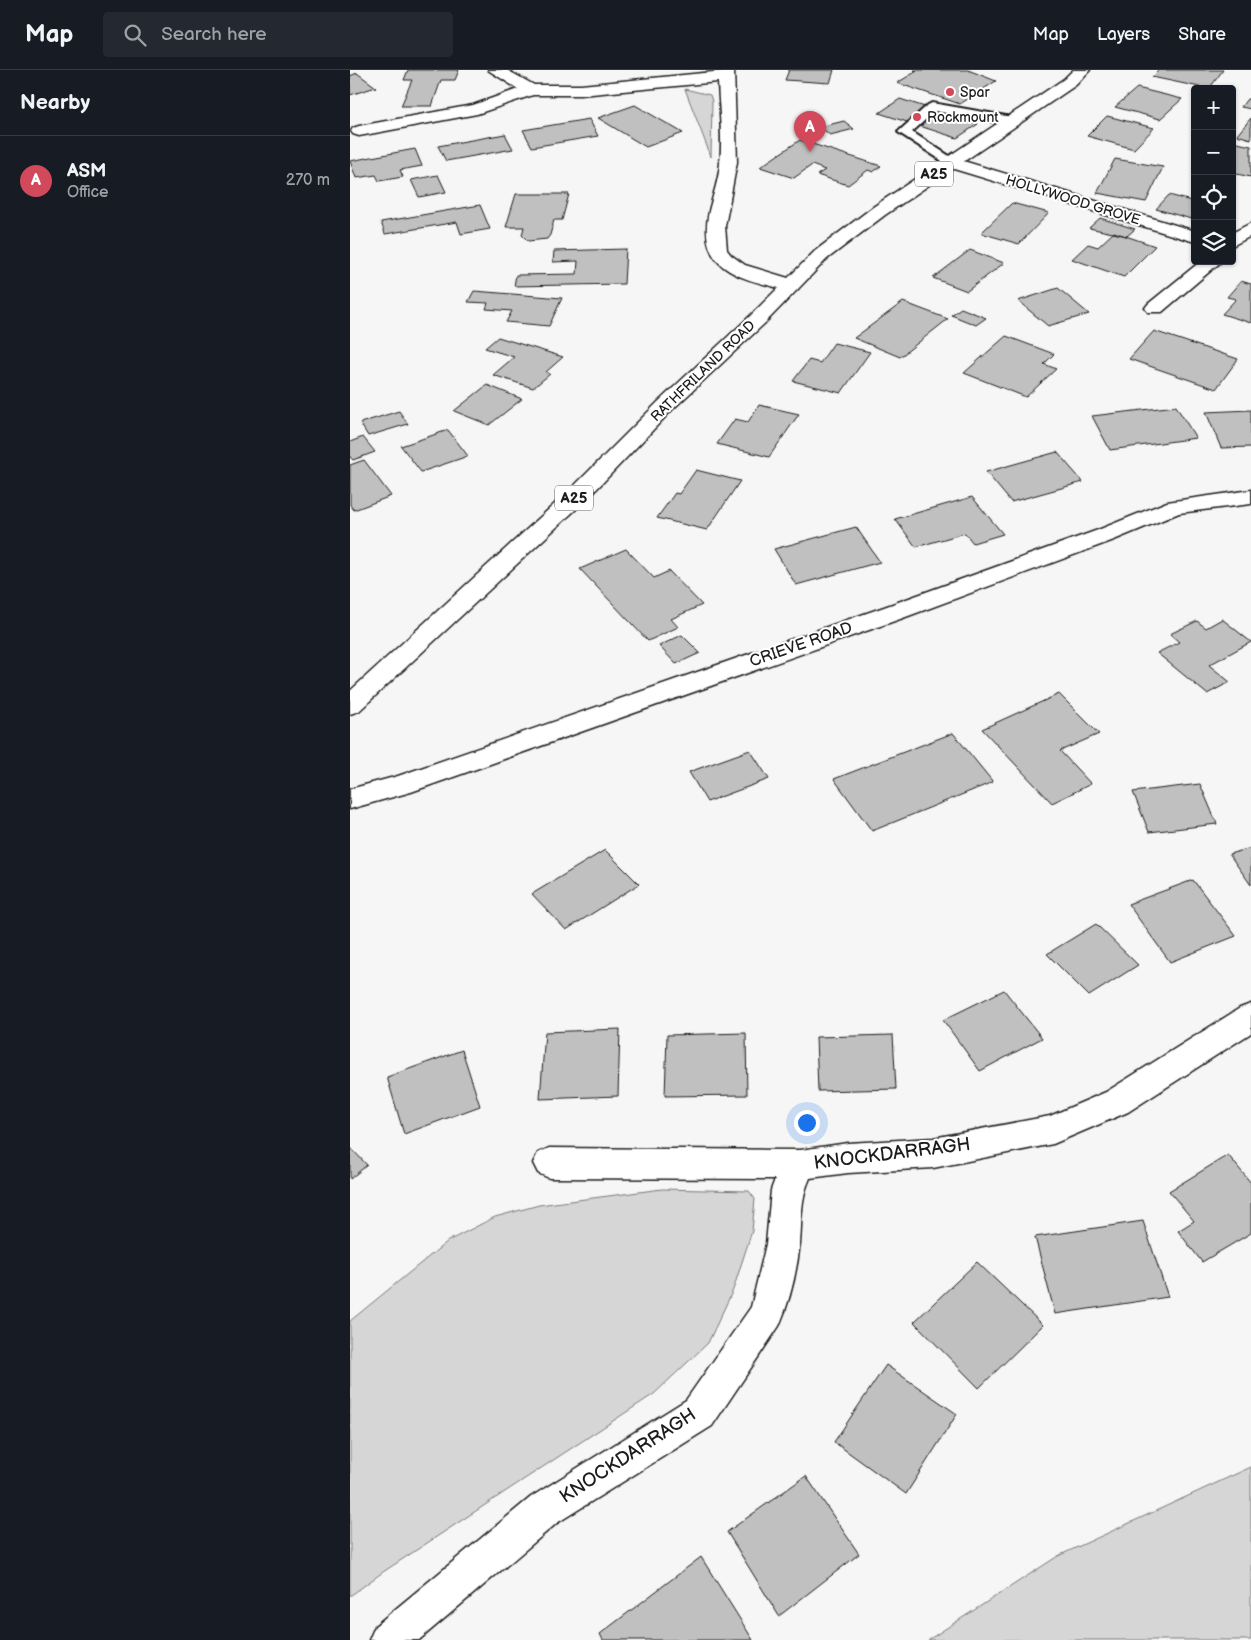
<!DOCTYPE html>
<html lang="en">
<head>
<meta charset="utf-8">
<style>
	:root { --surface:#171b24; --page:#242831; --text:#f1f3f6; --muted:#9ea1a6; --line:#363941; --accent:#d1495b }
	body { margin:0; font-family:"Balsamiq Sans",sans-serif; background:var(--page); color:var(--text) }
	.controls { position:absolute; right:15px; top:15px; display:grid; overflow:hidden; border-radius:5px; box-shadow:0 1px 4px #0004 }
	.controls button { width:45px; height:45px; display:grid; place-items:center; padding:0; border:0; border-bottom:1px solid var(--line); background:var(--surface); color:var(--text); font:25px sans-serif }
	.you { position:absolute; left:456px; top:1052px; width:18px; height:18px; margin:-12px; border:4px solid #fff; border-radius:50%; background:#1a73e8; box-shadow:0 0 0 8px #1a73e833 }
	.badge { display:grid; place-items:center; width:32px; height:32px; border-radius:50%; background:var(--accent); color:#fff; font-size:16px; font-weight:700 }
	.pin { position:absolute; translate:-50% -41px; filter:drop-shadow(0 1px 2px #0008) }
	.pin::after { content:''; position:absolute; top:26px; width:18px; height:15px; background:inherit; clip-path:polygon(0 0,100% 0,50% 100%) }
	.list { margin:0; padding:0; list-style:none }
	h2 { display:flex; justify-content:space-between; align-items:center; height:65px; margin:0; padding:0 20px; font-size:21px }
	h2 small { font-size:16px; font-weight:400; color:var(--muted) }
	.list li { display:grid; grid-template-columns:32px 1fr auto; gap:15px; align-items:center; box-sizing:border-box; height:90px; padding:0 20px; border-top:1px solid var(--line) }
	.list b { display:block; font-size:19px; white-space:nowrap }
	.list p { margin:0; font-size:16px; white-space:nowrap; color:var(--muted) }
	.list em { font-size:16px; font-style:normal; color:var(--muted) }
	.icon { flex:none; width:28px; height:28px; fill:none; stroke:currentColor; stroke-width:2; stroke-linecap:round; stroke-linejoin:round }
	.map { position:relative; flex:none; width:901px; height:1570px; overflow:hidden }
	header { display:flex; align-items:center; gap:30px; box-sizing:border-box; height:70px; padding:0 25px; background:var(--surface); border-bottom:1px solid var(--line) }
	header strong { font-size:24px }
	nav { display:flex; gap:28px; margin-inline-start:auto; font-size:18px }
	.search { width:350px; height:45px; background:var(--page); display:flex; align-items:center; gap:12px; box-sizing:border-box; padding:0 18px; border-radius:5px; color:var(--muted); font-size:19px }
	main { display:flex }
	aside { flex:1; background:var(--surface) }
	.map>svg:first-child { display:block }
	.green { fill:#d6d6d6; stroke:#797979 }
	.building { fill:#c0c0c0; stroke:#1c1c1c }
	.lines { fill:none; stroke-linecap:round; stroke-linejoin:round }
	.lane-casing { stroke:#1c1c1c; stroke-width:4 }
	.street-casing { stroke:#1c1c1c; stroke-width:3 }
	.primary-casing { stroke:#1c1c1c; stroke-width:3 }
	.lane { fill:#fff; fill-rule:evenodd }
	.street { fill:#fff; fill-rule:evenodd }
	.primary { fill:#fff; fill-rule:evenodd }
	.poi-dot { fill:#d1495b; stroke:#fff; stroke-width:2 }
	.labels { text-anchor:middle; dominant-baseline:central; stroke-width:4; stroke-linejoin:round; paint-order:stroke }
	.far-poi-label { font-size:14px; fill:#1c1c1c; stroke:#fff; text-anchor:start }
	.far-street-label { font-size:14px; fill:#1c1c1c; stroke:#fff }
	.shield { fill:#fff; stroke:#606060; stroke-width:1 }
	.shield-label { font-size:15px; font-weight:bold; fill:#1c1c1c }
	.street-label { font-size:16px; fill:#1c1c1c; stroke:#fff }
	.near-street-label { font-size:19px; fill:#1c1c1c; stroke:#fff }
</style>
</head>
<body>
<header>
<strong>Map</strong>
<div class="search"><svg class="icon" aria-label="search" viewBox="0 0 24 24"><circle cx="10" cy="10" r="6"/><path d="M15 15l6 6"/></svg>Search here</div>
<nav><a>Map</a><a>Layers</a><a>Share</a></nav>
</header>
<main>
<aside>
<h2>Nearby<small></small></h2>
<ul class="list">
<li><span class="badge">A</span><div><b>ASM</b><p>Office</p></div><em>270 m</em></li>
</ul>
</aside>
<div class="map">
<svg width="901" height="1570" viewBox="0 0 901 1570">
	<rect width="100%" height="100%" fill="#f6f6f6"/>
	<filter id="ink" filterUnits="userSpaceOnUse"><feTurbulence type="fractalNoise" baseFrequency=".02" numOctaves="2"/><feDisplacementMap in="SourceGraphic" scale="10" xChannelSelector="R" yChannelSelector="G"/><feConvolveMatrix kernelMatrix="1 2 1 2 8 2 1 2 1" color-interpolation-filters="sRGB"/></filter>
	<g filter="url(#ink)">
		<path class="green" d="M335,19l25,6 2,6 -1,56z
			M312,1119l87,2 6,8 -3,32 -19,59 -25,53 -54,51 -271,178 -33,24v-275l98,-80 47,-24 44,-12z
			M901,1397v173h-323l130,-84z"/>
		<path class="building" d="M58,0h51l-4,10h-14l-9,26h-31l11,-26h-8z
			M439,0h45l-4,13 -45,-3z
			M564,0h54l28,11 -36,23 -63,-21 20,-12z
			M809,0h64l-14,19 -57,-12z
			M7,3l19,14 -26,8v-19z
			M787,18l45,11 -22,20 -45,-12z
			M550,29l78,25 -21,14 -78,-25z
			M897,29h4v10l-10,-2z
			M285,35l48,28 -37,14 -48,-29z
			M757,46l47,12 -20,21 -47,-13z
			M901,48v21l-14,-4z
			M239,49l9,17 -66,11 -9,-17z
			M494,51l10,8 -24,6 -10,-8z
			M155,64l8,15 -67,12 -8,-15z
			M450,70l81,26 -8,6 -5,-2 -20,15 -31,-10 8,-5 -13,-5 -18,13 -34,-11z
			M887,73l14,3v31l-19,-4v-25z
			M65,79l7,17 -22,4 3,7 -24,4 -3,-6 -20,3 -6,-17z
			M765,89l48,8 -17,35 -49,-9z
			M88,105l8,17 -27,5 -8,-17z
			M166,124h53l-7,26h-8l-4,15 -3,4 -19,2 -6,-6 2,-8h-18z
			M819,125l26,7v18l-39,-11z
			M662,133l37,10 -30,31 -38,-11z
			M130,135l10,24 -29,5 -4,-12 -72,12 -4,-12z
			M750,148l35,11 -8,7 -38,-8z
			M764,162l41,14 -31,31 -52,-18 16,-15 10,3z
			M276,179l-2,35 -110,2 2,-11 61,-1 1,-13 -25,1 1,-11z
			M620,180l34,13 -37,28 -34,-13z
			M891,211l10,3v39l-29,-9 14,-15 -9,-2z
			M708,218l31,26 -41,12 -30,-25z
			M124,221l88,7 -13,28 -43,-4 6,-11 -26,-2 2,-6 -20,-1z
			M553,232l45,17 -48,38 -46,-19z
			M611,238l25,10 -10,7 -25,-10z
			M804,261l84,28 -22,30 -87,-30z
			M656,266l48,18 -10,10 12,5 -30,28 -62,-24z
			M148,267l65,20 -17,15 4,2 -17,14 -40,-13 21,-18 -29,-9z
			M484,273l36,9 -29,41 -48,-12 16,-21 11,3z
			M137,315l35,14 -33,26 -35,-14z
			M409,335l40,9 -30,43 -52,-13 18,-25 13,3z
			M826,336l20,32 -86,12 -18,-34z
			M901,340v37l-30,1 -15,-36z
			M49,341l9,13 -40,12 -8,-13z
			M98,360l20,26 -47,16 -20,-26z
			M13,367l12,15 -22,8 -3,-3v-15z
			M707,382l26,30 -72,20 -25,-30z
			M14,390l27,36 -37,14 -4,-5v-40z
			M346,400l44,11 -33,49 -50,-12 18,-25 4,1z
			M622,427l31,37 -30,9 -8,-10 -49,14 -21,-28z
			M506,457l24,35 -84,23 -22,-36z
			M276,479l28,29 15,-7 33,34 -31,14 7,8 -30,14 -68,-72z
			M872,549l29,23 -42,23 21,17 -23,12 -50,-41 22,-11 -9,-8 27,-13 9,7z
			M332,565l18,18 -24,11 -17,-18z
			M709,624l40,40 -39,17 31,33 -39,19 -70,-74z
			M603,663l40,49 -121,49 -38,-52z
			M400,680l19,29 -62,23 -18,-30z
			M850,714l17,40 -68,8 -16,-40z
			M901,778v37l-22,-31z
			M255,780l34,34 -73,46 -34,-36z
			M843,810l43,56 -66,26 -42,-58z
			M746,854l42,41 -49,31 -42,-42z
			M654,920l38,48 -62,33 -37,-51z
			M270,959l-2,67 -78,3 5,-67z
			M396,963l1,62 -82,1 2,-61z
			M543,965l3,54 -78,2 -2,-54z
			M112,980l18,56 -76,28 -17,-57z
			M0,1077l17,18 -17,14z
			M878,1085l23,28v50l-49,29 -24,-31 16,-10 -25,-30z
			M793,1151l25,76 -113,17 -20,-77z
			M627,1192l66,63 -64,63 -65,-66z
			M536,1295l71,49 -51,80 -72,-52z
			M456,1406l53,78 -80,62 -52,-84z
			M351,1487l52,83h-150l-3,-6z"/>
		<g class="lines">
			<g class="lane-casing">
				<path id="lane" d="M582,33l80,14 6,4 -6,4 -77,-14 -23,21 42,27 2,3 -2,3 -4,1 -52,-34 30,-27z"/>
			</g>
			<g class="street-casing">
				<path id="street" d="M138,0h19l27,15h47l153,-15 3,92 -12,64 2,24 4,5 14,10 53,16 2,4 -2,4 -7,2c-47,-12 -95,-18 -82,-80 4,-16 10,-32 11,-48 3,-27 -1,-54 -2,-81l-137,13h-48l-56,19 -118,22 -6,-2 -2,-3 2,-3 6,-2 114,-21 45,-16z
					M600,87l245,74v11l-251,-76 -2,-4 2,-4z
					M901,153v13l-19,10v-13z
					M851,191h21l-60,51h-14l-3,-4 3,-4z
					M901,420v14l-72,9 -65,27 -211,78 -492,174 -61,17v-20l48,-13 489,-170 211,-76 69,-28z
					M901,934v29l-123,79 -75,32 -120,24 -85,5 -38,5c-10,21 -8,42 -10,65 -3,27 -10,58 -21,83l-67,100 -155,97 -138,117h-50l6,-14 156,-129 155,-97 65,-93 15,-63 5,-54 4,-11 -226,-1 -11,-5 -5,-10 5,-10 11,-5 251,2 48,-7 85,-5 117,-22 56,-24 134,-84z"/>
			</g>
			<g class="primary-casing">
				<path id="primary" d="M723,0h17l-14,15 -191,130 -58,44 -63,65 -92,86 -85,89 -228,212 -9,3v-23l221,-202 87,-87 92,-86 65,-65 58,-44 191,-128z"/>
			</g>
			<use href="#lane" class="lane"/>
			<use href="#street" class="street"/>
			<use href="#primary" class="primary"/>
		</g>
	</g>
	<g class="poi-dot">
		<circle cx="600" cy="22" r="5"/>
		<circle cx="567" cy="47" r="5"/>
	</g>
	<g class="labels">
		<g class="far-poi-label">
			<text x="610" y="22">Spar</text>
			<text x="577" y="47">Rockmount</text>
		</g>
		<g class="far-street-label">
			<text transform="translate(723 130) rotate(17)">HOLLYWOOD GROVE</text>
			<text transform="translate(353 301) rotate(-44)">RATHFRILAND ROAD</text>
		</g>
		<g class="shield">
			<rect x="565" y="91.5" width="38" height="25" rx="4"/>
			<rect x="205" y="415.5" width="38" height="25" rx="4"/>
		</g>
		<g class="shield-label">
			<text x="584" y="104">A25</text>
			<text x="224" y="428">A25</text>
		</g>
		<g class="street-label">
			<text transform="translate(451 575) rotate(-19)">CRIEVE ROAD</text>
		</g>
		<g class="near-street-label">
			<text transform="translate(542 1084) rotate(-7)">KNOCKDARRAGH</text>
			<text transform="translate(278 1386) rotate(-33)">KNOCKDARRAGH</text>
		</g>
	</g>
</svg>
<div class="controls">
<button>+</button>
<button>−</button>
<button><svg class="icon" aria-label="locate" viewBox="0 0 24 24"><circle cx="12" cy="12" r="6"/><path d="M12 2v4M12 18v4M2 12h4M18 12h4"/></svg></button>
<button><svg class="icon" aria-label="layers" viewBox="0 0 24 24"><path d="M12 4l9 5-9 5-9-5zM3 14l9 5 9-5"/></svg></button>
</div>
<div class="you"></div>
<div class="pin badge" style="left:460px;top:82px">A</div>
</div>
</main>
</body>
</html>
